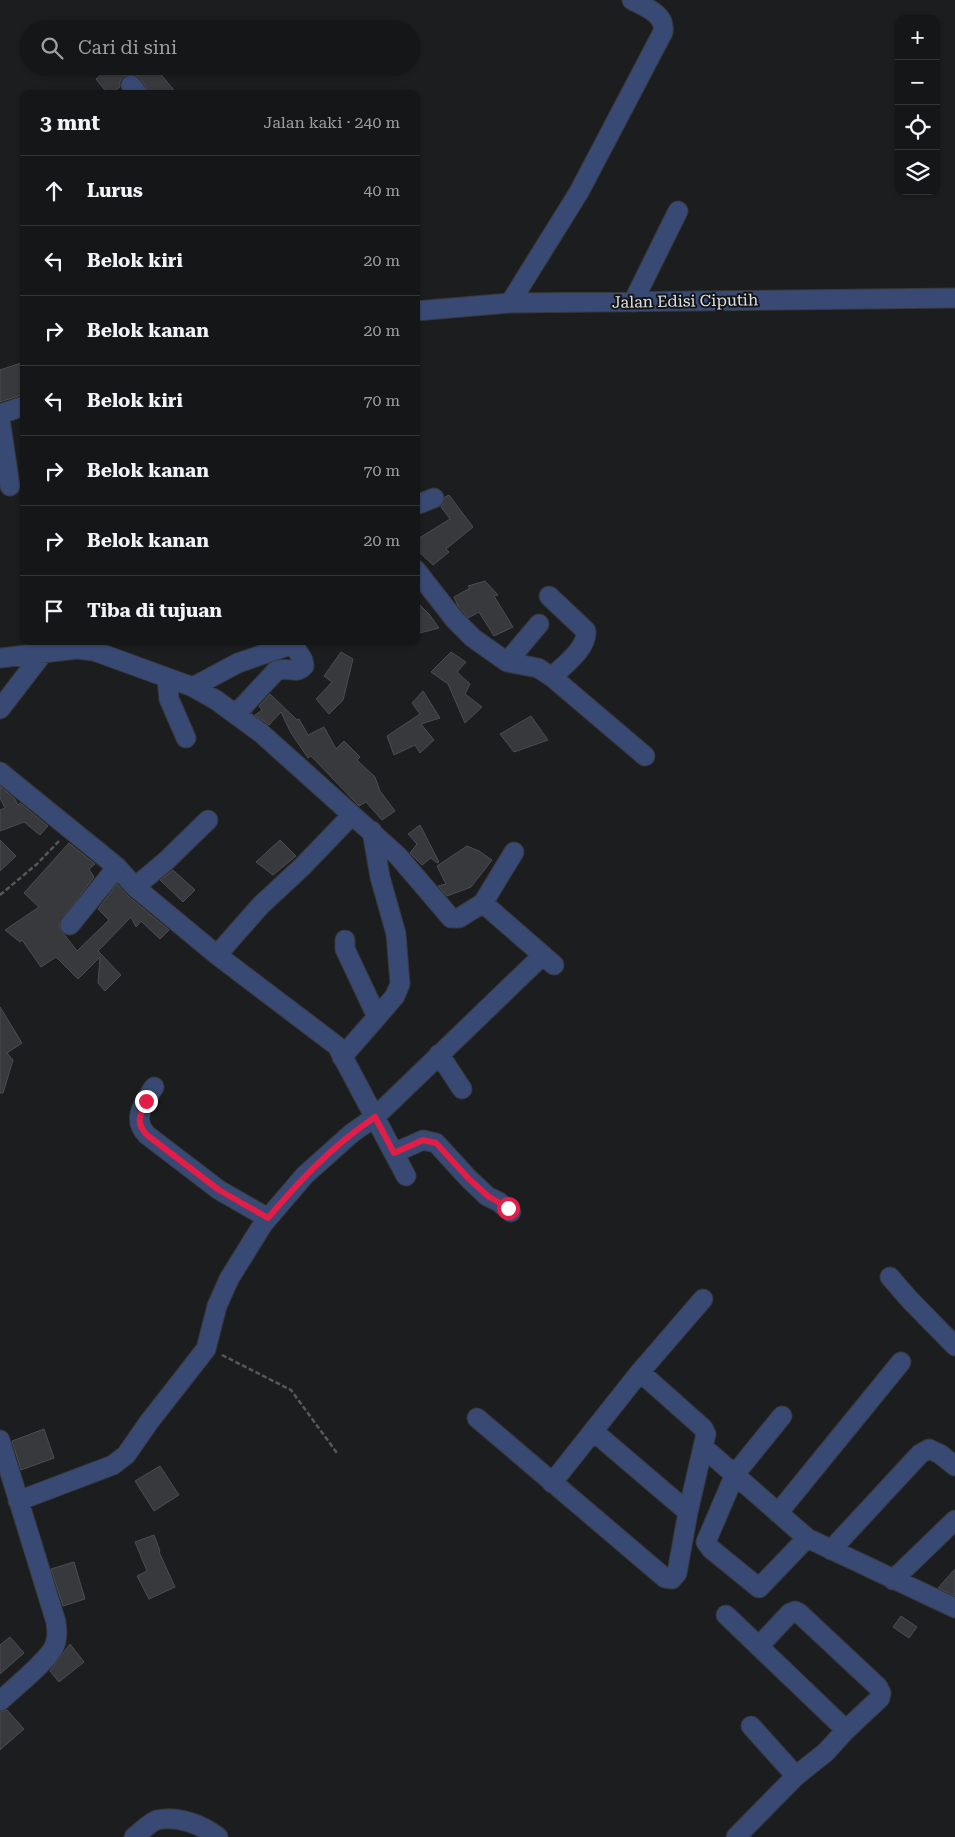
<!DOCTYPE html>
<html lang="id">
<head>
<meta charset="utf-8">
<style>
	:root { --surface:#151617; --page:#222324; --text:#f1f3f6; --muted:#9d9fa1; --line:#343536 }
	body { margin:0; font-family:"Roboto Serif",serif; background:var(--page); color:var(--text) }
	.controls { position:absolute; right:15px; top:15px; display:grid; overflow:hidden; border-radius:10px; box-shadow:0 1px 4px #0004 }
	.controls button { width:45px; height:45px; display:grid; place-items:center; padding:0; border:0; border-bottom:1px solid var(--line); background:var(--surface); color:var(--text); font:25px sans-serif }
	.stop { position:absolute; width:15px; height:15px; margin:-11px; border:4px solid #e11d48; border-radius:50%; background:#fff }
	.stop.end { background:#e11d48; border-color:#fff; box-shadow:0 1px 5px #0008 }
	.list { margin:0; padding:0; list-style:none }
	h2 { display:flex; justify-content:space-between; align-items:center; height:65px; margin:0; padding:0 20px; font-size:21px }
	h2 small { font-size:16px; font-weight:400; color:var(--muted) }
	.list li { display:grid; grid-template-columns:32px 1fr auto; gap:15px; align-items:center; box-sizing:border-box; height:70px; padding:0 20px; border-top:1px solid var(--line) }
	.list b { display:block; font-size:19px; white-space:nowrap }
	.list em { font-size:16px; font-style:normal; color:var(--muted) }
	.icon { flex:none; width:28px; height:28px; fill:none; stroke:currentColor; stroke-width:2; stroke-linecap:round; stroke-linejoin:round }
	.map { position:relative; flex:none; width:955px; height:1837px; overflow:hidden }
	.search { position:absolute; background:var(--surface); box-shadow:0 1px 4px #0004; left:20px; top:20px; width:400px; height:55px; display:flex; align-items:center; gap:12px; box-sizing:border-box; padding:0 18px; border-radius:28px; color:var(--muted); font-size:19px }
	.panel { position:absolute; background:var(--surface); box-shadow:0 1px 4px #0004; left:20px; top:90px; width:400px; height:555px; border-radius:10px }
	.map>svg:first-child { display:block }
	.building { fill:#37393c; stroke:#4c4d50 }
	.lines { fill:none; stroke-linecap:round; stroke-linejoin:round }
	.minor-casing { stroke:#37383a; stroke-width:21 }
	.path { stroke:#57585a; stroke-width:2.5; stroke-dasharray:5 2.5; stroke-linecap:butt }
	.minor { stroke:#384973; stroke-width:19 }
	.route { stroke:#e11d48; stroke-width:6 }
	.labels { text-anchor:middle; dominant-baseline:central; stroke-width:4; stroke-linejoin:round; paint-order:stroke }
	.street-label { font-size:16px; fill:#dfe0e1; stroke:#121416 }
</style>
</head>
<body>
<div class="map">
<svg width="955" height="1837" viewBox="0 0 955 1837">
	<rect width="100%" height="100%" fill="#1c1d1f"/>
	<path class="building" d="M112,66h42l23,28h-28l-2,-6 -7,-10 -4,-3 -6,-1 -6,2 -4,5v6l-9,7h-3l-12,-15z
		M24,362v32l-24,8v-32z
		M449,495l24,32 -27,22 3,3 -16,13 -17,-16v-9l34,-21 -9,-12 4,-10z
		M485,581l13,14 -4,1 19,31 -19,9 -15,-24 -11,6 -10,-12 -4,-9 16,-9 -2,-2z
		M416,601l13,13 10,14 -23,6z
		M341,652l12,7 -10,41 -14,14 -13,-15 16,-17 -8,-6z
		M451,652l15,10 -9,10 13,12 -5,10 17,13 -17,16 -17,-39 -17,-12z
		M423,691l17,27 -19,6 13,16 -14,13 -5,-8 -21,10 -7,-19 33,-22 -8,-11z
		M270,694l27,26 2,-1 9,16 16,-8 12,22 8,-8 16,16 -3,3 18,17 5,14 15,20 -13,9 -16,-18 -7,4 -48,-50 -3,2 -17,-25 -10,-21 -12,13 -14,-10 7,-5 -3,-4z
		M531,716l17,24 -34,12 -14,-18z
		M0,786l15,13 3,6 2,-2 28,23 -8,9 -16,-13 -24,9v-21l5,-2 -5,-10z
		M420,825l19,37 -2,1 -6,-5 -9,7 -12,-12 7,-9 -9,-10z
		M0,840l16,16 -16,15z
		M280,840l16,16 -23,19 -17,-13z
		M69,843l26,21 -6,5 5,8 -35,46 1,6 17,22 32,-31 -11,-11 19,-25 11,12 41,34 -9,9 -19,-18 -5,6 -5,-10 -33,34 23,24 -16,16 -7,-8 2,-26 -22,22 -22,-22 -15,10 -19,-27 -2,2 -15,-12 34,-23 -15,-14z
		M467,846l12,5 13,9 -21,27 -24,9 -9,-10 8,-2 -9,-18z
		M173,870l22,20 -12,12 -23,-22z
		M0,1007l22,36 -15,10 6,7 -10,33h-3z
		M44,1429l10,29 -33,12 -9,-29z
		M160,1466l19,29 -25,16 -19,-30z
		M154,1535l6,16 -1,1 16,35 -26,12 -12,-23 10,-5 -12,-29z
		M74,1562l11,37 -22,7 -12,-37z
		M955,1569v27l-17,-8z
		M901,1616l16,11 -8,11 -16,-11z
		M10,1637l14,16 -24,21v-29z
		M70,1644l14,18 -25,20 -9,-11z
		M7,1710l17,19 -24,21v-38z"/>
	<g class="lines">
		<g class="minor-casing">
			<path id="minor" d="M131,85l7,9
				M633,302l45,-91
				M510,303l69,-111 84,-160c3,-18 -18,-25 -31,-32
				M416,311l94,-8 445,-5
				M0,414l24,-8
				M0,419l10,67
				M416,505l18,-7
				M416,570l39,50 18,18 34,24 31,6 14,9 93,79
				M549,596l37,35c1,18 -22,34 -34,46
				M0,658l77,-9 17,2 99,36 23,13 45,33 137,123 53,62h8l24,-15 31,-51
				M507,662l32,-38
				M167,679l2,20 17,39
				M193,687l45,-24 55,-19 3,-3
				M0,709l43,-56
				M236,714l40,-43c11,-5 20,4 28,-5l-1,-6 -10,-16
				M0,772l117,95 18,20 82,68 120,91 69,130
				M372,831l8,46 16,57 4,50 -5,12 -18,21
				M135,887l31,-26 42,-41
				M483,903l71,62
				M70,925l47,-58
				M217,955l44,-50 41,-38 50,-52
				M439,1054l23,35
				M342,1057l35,-40 -32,-68v-9
				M154,1087c-10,16 -23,32 -7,48l72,55 49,28
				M394,1153l29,-13 13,3 33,36 18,17 12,6 12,10
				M890,1277l19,22 46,47
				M640,1372l63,-73
				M782,1416l-47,58 -29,68 5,7 48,39 48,-50
				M477,1418l188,160 7,1 5,-6 11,-61 18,-78 -3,-6 -63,-56 -88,111
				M593,1431l95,81
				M0,1440l56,182c1,9 2,18 -3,27 -9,15 -39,39 -53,52
				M703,1447l104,91 148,70
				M18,1501l95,-36 13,-10 23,-33 57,-73 11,-43 12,-27 34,-55 42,-49 47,-42 23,-16 168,-162
				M778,1513l123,-151
				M831,1550l89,-96 9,-5 11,5 15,12
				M893,1580l62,-60
				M726,1615l120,115
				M751,1726l45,50
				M134,1837c7,-5 16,-15 23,-17 21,-5 45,5 61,17
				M736,1837l60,-61 30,-24 20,-22 34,-32 1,-5 -3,-6 -79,-74 -4,-2 -5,2 -31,33"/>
		</g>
		<path class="path" d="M0,895l37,-31 22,-23
			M222,1355l69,35 46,63"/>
		<use href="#minor" class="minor"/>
	</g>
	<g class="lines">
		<path class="route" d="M146,1101c-6,15 -11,21 1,34l72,55 49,28c34,-40 63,-71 107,-101l19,36 29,-13 13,3 33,36 19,17 20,12"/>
	</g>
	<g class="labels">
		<g class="street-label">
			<text transform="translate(685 301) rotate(-1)">Jalan Edisi Ciputih</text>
		</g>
	</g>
</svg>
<div class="controls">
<button>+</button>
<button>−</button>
<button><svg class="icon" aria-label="locate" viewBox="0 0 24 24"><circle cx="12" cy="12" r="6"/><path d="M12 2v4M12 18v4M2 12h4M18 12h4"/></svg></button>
<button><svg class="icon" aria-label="layers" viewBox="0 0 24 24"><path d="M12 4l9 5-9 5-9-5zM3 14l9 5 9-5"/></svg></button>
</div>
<div class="stop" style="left:508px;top:1208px"></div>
<div class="stop end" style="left:146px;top:1101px"></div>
<div class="search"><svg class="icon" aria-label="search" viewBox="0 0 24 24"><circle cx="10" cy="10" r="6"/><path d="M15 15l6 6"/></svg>Cari di sini</div>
<section class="panel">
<h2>3 mnt<small>Jalan kaki · 240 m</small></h2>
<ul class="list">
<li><svg class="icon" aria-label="ahead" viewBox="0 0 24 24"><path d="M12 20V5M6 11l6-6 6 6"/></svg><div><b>Lurus</b></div><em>40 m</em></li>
<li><svg class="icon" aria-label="left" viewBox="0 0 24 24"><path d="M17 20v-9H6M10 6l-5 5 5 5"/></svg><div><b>Belok kiri</b></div><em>20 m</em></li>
<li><svg class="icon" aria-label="right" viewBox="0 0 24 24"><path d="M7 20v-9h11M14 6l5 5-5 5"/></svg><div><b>Belok kanan</b></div><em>20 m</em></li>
<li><svg class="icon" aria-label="left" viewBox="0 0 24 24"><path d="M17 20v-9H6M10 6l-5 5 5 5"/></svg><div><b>Belok kiri</b></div><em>70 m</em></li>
<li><svg class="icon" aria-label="right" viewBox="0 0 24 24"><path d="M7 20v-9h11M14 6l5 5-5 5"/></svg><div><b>Belok kanan</b></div><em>70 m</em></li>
<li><svg class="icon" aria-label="right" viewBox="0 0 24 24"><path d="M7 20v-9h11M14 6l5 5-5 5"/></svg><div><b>Belok kanan</b></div><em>20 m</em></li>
<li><svg class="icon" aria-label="arrive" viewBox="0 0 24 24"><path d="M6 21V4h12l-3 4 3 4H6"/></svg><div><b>Tiba di tujuan</b></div></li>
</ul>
</section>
</div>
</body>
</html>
